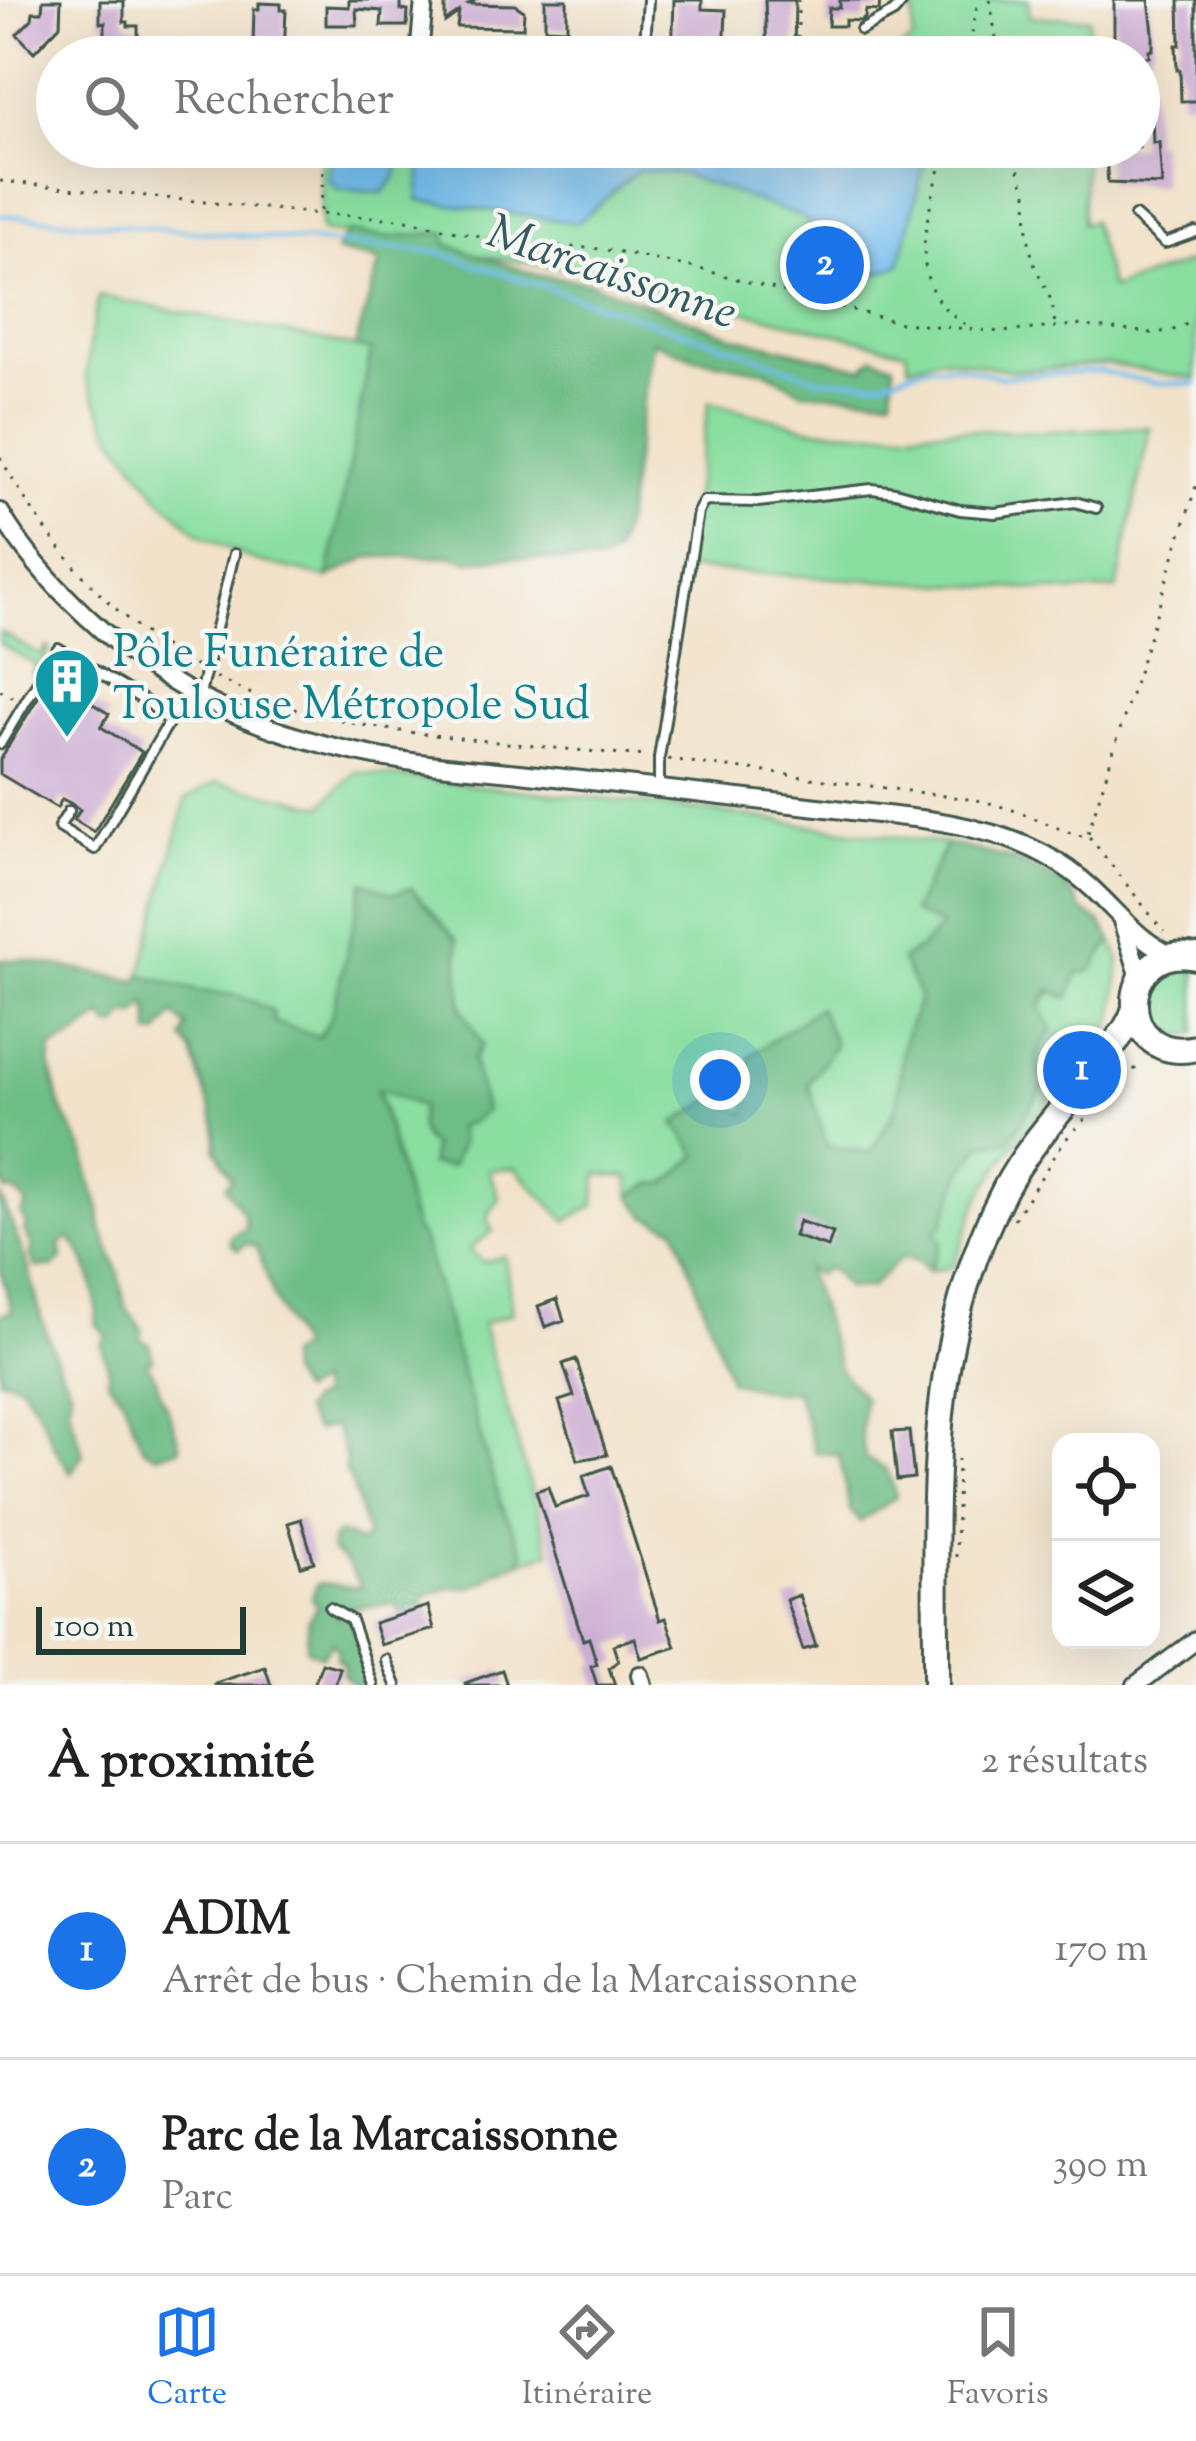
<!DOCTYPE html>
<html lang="fr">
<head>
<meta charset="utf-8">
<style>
	:root { --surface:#fff; --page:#f2f2f2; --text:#222; --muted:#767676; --line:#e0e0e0; --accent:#1a73e8 }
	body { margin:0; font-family:"Sorts Mill Goudy",serif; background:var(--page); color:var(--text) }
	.controls { position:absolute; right:36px; bottom:36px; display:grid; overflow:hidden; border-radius:24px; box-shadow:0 12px 48px #0002 }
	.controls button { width:108px; height:108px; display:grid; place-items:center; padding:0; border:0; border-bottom:3px solid var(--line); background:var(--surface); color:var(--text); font:60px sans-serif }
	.scale { position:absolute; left:36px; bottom:30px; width:210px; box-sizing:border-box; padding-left:12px; border:6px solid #1f3d34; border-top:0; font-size:33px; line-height:42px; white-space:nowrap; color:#1f3d34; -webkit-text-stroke:9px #f6f6f2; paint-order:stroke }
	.you { position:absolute; left:720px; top:1080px; width:42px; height:42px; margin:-30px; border:9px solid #fff; border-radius:50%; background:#1a73e8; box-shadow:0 0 0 18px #1a73e833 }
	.badge { display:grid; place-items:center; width:78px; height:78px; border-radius:50%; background:var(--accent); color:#fff; font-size:39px; font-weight:700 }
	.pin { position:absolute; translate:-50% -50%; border:6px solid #fff; box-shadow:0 3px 12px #0006 }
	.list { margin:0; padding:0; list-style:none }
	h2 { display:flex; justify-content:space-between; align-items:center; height:156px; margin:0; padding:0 48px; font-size:51px }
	h2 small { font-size:39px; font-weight:400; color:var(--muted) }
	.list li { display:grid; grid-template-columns:78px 1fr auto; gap:36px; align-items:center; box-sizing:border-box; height:216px; padding:0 48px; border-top:3px solid var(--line) }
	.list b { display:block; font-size:45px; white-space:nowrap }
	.list p { margin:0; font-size:39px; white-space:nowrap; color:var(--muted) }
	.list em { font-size:39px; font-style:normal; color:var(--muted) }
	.icon { flex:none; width:66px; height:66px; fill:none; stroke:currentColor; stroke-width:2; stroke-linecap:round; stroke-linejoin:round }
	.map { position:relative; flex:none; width:1196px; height:1685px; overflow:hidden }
	.search { position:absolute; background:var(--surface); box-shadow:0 12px 48px #0002; left:36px; right:36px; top:36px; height:132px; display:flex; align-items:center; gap:30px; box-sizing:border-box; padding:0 42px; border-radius:66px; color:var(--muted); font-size:45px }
	.sheet { height:588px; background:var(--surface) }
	nav { display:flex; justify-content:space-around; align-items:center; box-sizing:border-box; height:168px; border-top:3px solid var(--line); background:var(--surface); font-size:33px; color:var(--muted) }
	nav a { display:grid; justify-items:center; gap:6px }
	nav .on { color:var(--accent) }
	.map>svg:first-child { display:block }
	.green { fill:#89dea0; stroke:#548e6a; stroke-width:3 }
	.forest { fill:#6ebd86; stroke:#467d5d; stroke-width:3 }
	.water { fill:#74beed; stroke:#4a7e90; stroke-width:3 }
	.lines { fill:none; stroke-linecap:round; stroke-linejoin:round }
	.stream { stroke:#74beed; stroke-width:4.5 }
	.building { fill:#ceaed4 }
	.lane-casing { stroke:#3f564a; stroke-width:14 }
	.street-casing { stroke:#3f564a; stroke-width:22 }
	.secondary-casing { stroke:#3f564a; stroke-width:30 }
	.path { stroke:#3f564a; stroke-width:3; stroke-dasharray:3 9; stroke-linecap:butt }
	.lane { stroke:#fff; stroke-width:8 }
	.street { stroke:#fff; stroke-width:16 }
	.secondary { stroke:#fff; stroke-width:24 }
	.labels { text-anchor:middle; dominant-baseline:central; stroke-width:9; stroke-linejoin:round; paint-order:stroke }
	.culture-label { font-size:45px; fill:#0d838f; stroke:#f6f6f2; text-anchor:start }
	.water-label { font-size:48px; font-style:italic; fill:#345d62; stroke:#f6f6f2 }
</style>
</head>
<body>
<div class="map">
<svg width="1196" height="1685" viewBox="0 0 1196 1685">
	<rect width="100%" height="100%" fill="#f6f6f2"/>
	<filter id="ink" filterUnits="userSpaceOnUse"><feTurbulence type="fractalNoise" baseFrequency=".00833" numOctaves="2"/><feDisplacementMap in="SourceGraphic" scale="24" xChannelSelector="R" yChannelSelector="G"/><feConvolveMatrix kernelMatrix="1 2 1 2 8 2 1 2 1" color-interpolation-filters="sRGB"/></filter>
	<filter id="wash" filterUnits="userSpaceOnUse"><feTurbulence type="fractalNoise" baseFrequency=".004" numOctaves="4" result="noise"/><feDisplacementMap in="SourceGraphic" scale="48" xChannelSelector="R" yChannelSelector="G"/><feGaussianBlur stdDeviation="2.7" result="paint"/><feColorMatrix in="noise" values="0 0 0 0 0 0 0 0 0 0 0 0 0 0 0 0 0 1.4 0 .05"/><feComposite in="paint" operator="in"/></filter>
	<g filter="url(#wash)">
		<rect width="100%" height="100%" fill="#f2e2c9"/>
		<path class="green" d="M914,0h115v17l60,1 -1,39h-198l23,-17z
			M321,147h764l-3,77 10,-3 19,68 85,-29v119l-89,-15 -92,7 -74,-14 -32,9 -3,-15 -325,-80 -260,-40z
			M99,296l273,54 -44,228 -73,-17 -52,-24 -44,-40 -49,-67 -24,-52 4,-39z
			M709,402l104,27 58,3 80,-3 73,3 126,-5 -33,162 -45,3 -390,-23z
			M0,632l41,24 6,-9 3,2 -16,27 -3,-2 5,-9 -36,-21z
			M355,772l352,39 240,33 -35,68 30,14 -20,21 -2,49 -17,47 -6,62 -26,48 -44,-7 -19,-63 27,-38 -87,70 -72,8 23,31 -31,29 -17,1 -20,12 -3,-19 -30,-3 -4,32 -28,15 -51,-53 -26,2 10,28 -12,20 6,13 -24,18 14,13 22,-6 7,57 -30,11 68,228 -33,11 7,-9 -25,-54 -76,-259 -9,-13 -37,-142 44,20 11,38 -1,20 26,-38 28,-15 -12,-51 9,-16 -20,-35 -6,-69 -125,77 -12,21 -46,-16 -34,-26 -42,-5 -56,-16 45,-176 31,-17 105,24z
			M1112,941l8,19 -6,59 -31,43 -44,50 -35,46 -24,39 -27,70 -24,4 12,-29 -6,-11 7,-5 20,-53 74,-106 1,-15 16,-23 -13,-21c11,-20 27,-33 51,-38z
			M1174,969h16l6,3v61c-49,11 -67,-41 -22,-64z"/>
		<path class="forest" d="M347,232l43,5 55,-5 3,13 89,30 52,7 143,54 131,32 11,-11 20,7 -2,33 -89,-5 -37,-21 -70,-13 -44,-17 -27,179 -11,35 -16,8 -94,-6 -34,4 -16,-5 -85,1 -41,21 43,-227 -16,-4 25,-86 -44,-9z
			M947,844c38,7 121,25 134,66l20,13 11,18 -21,30 -13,2 -9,25 -19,-8 -10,17 13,22c-16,23 -22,29 -7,55l-37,56 -28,4 -19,29 -20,53 -7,5 6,11 -12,29 -13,-11 -15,-2 -31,30h-24l-11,-15 -10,-5 -8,7 -11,-7 34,102 24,28 -3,32 4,28 22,12 9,27 -36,25 -10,-12 -11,-55 -24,-3 -19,-61 -22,1 -44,-11 -54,-153 -30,-12 -15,-20 20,-12 17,-1 30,-28 -23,-32 38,-24 34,15 3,-58 69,-49 16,38 -27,38 19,63 44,7 26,-48 6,-62 17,-46 -19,-37 21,-13 19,-21 -29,-14z
			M364,881l29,13 18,-6 46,52 5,69 20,35 -9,16 12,51 -14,11 -14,5 4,16 -10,24 -21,-2 2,-20c-17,-9 -13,-23 -11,-39l-44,-18 37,140 9,13 76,259 25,54 -7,9 -22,9 -7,8 -18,7h-18l-28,9 -3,15 -18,5 -8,-12h-6l-52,6v6l12,-1 13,33 2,37h-11l-9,-10 -1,-12 -7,-4 2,-9 -6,-8 -10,14 -16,-7 3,-30 8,-13 -5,-8 5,-14c14,-3 28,5 45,3l-16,-24 -15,-13 1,-10 6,-6 10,2 13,7 6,-8 -16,-54 -6,-10 1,-13 -12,-32 -19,5 -12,-20 6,-9 11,-5 -3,-14 -17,10 -12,-20 -1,-17 12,-7 -24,-49 -18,-52 -11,-5 -8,7 -8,-7 1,-7 15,-9 -3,-14 -18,-27 7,-7 -16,-30v-23l-24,-74 -9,-13 4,-12 -13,-13 -17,21 -7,-1v-18l-3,-12 -11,11h-11l-7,11h-9l-6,-10 -31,23 -20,9 -2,15 10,43 25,47 5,28 10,28v15l19,50 6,32 17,23 -1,11 9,4 3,15 -7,5c15,16 9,20 17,36 8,16 13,30 17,49l-24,6 -13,-6 -19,-49 -16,-20v-15l-7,-20 5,-9 -11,-14c6,-21 -9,-71 -26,-84l-9,8 2,12 -8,9h-18l-6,-12 3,-8 -9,-17 3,-5 -6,-10 6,-11 -11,-12 -10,-1 -4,-14 2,-9 -4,-6v-202h26l111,21 4,-6 56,16 42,5 34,15v11l46,15 12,-20z
			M0,1195l28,71 13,51 18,50 12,23 -2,18 14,46 -12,19 -16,-25 -16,-36 -18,-28 -15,-5 -6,1v-65l12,-3 -12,-45z"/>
		<path class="water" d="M330,147h69l-2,29 -14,17 -45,-4 -9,-9z
			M424,147h504l-28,118 -27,10 -28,-2 -41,-55 -123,-44 -42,-4 -62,53 -159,-23z"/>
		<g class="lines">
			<path class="stream" d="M0,215l437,37 309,100 72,27 60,3 49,-16h30l44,11 98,-6 56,12 41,1"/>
		</g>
		<g id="blocks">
			<path class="building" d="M43,0h18l-1,25 -26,27 -17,-18 15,-15 1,-7h9z
				M349,0h52v10l7,1 -1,15h-26l1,-15 -26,-2 1,16h-31v-19l23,1z
				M450,0h25l-6,4 46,1 9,6 -1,17 -66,-1 2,-15 -14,10v-17z
				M545,0h22v29l-22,-1z
				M674,0h28v9l24,1 -2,47h-52z
				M765,0h30l-1,57h-27z
				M840,0h40l-1,11 -13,-1 -1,8 -5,3 -15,-1v6h-17l1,-18h11z
				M1114,0h35l4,32v18h-4v7h-35z
				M1179,0h17v101h-15l-1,-31h-3l-1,-25h4z
				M100,1h24v21h4v4h10v12h-33v-16l-5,1z
				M259,3l22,1v6h5l-2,47h-68v-13l37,2 1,-37h5z
				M1139,87h12l2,56 6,-1 3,43 -54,-2 -3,-36h34z
				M45,686l24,14 5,-8 35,22 -8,13 41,25 -48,80 -20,-12 6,-10 -8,-6 -10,-5 -5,9 -57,-34v-14z
				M799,1221l34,12 -5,14 -34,-11z
				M557,1299l7,21 -19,7 -7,-21z
				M576,1359l31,96 -29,5 -19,-59 15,-5 -11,-32z
				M909,1431l5,47 -17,2 -5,-48z
				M611,1466l49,154 6,-2 10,29 -35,11 -6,-20 -22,7 5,16 -9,7 6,17h-18l-6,-19 6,-2 -8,-26 -6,2 -47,-149 12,-4 7,20 34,-11 -6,-20z
				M301,1519l13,43 -13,4 -13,-43z
				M799,1595l17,51 -13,4 -17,-50z
				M428,1606l6,23 -53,16 -7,-22z
				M322,1663l18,5 -5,17h-21z
				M265,1667l6,18h-56v-2z
				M502,1670l5,15h-42v-2z"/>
		</g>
	</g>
	<g filter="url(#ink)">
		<use href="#blocks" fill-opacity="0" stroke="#3f564a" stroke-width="3"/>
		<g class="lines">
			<g class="lane-casing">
				<path id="lane" d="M861,30l33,-18 10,-12
					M644,57l4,-57
					M1135,216l30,27 31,-11
					M199,698l35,-144
					M0,744l58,-96 92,56 19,18 18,-30
					M659,789v-31l39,-246 6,-11 54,1 114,-13 23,3 65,18 35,3 80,-11 21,6
					M69,811l-10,16 36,22 74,-127
					M330,1608l21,12 22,65
					M386,1660l10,25"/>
			</g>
			<g class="street-casing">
				<path id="street" d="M420,45l4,-45
					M0,512c23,40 53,73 86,104 84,79 177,118 289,140 50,10 103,12 154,18 105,13 210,23 315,36 44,6 91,8 134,20 48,11 91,34 125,69 22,22 41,45 70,57
					M1122,921l16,50 1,11
					M640,1675l3,10
					M1136,1685l60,-45"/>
			</g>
			<g class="secondary-casing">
				<path id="secondary" d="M1196,957c-82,-16 -81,109 0,91
					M936,1685c1,-174 -15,-336 69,-496 26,-49 66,-88 99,-132 11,-16 24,-27 30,-46"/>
			</g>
			<path class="path" d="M990,0l9,57
				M798,50v-50
				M968,57l10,-57
				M946,147c-16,62 -51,144 27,181
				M1010,147l17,46 1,43 5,26 19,40 3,23
				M0,181l321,33 81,5 108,24 91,6 95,19 205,55 101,9 74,-7 75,8 20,-2 25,-11
				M321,211l3,-64
				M0,457c49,87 108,161 197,210
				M216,677c75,41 160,52 244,61 62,7 124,13 186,18
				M0,690l14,8
				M668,759l315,42 33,10 62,25 9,-2 77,98
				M1088,833l108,-347
				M1014,1219l52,-80 76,-77
				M956,1557l2,-98"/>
			<use href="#lane" class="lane"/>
			<use href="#street" class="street"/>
			<use href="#secondary" class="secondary"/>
		</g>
	</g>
	<defs>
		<g id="building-pin" transform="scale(3.45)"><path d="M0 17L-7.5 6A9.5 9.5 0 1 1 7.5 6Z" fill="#0f9aa8" stroke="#f6f6f2"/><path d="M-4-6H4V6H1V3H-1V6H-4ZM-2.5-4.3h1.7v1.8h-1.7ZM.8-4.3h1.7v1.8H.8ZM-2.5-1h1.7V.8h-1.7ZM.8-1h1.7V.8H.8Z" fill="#fff"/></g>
	</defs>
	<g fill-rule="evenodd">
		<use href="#building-pin" x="67" y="681"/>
	</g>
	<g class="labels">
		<g class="culture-label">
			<text x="113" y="655">Pôle Funéraire de<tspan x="113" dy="52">Toulouse Métropole Sud</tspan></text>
		</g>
		<g class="water-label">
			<text transform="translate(611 275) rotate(19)">Marcaissonne</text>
		</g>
	</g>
</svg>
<div class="controls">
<button><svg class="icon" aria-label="locate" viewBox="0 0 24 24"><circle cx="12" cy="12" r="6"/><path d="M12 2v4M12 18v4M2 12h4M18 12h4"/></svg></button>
<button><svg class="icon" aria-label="layers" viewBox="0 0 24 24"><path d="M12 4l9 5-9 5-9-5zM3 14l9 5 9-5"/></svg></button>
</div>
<div class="scale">100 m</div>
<div class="you"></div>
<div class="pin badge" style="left:1082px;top:1070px">1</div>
<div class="pin badge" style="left:825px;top:265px">2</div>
<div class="search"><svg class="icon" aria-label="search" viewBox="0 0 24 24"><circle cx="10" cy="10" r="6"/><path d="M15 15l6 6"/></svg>Rechercher</div>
</div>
<section class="sheet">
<h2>À proximité<small>2 résultats</small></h2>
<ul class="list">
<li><span class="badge">1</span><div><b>ADIM</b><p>Arrêt de bus · Chemin de la Marcaissonne</p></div><em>170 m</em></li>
<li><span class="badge">2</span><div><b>Parc de la Marcaissonne</b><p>Parc</p></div><em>390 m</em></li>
</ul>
</section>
<nav>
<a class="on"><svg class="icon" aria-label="map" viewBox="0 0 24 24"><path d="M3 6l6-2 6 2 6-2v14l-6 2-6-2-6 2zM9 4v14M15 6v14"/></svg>Carte</a>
<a><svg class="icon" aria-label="directions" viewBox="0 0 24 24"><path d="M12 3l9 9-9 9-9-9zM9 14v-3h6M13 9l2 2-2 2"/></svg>Itinéraire</a>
<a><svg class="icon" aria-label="saved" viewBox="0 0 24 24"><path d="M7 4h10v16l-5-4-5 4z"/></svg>Favoris</a>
</nav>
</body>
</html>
